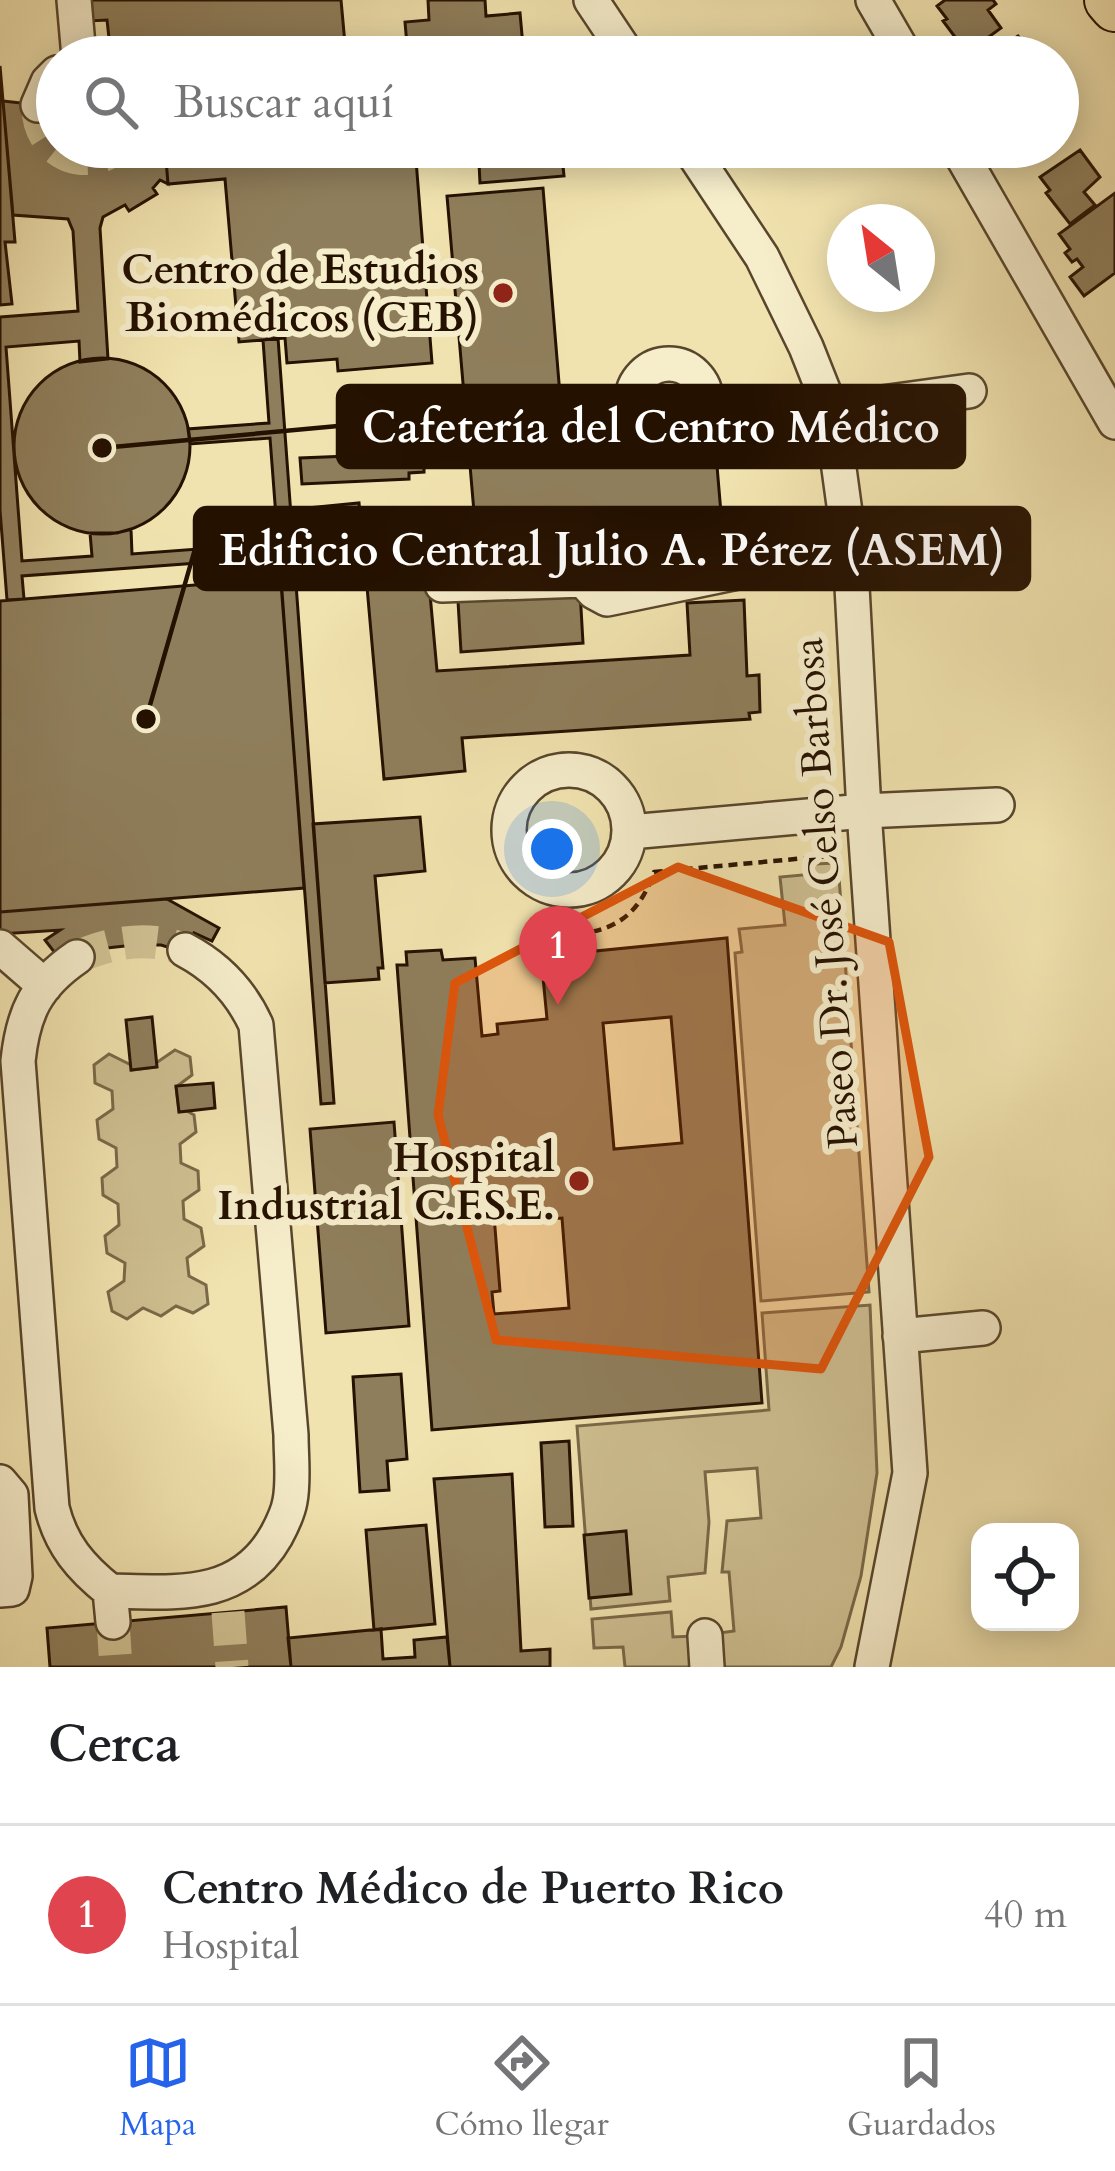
<!DOCTYPE html>
<html lang="es">
<head>
<meta charset="utf-8">
<style>
	:root { --surface:#fff; --page:#f2f2f2; --text:#202124; --muted:#757577; --line:#e0e0e0; --accent:#2563eb }
	body { margin:0; font-family:Cardo,serif; background:var(--page); color:var(--text) }
	.controls { position:absolute; right:36px; bottom:36px; display:grid; overflow:hidden; border-radius:24px; box-shadow:0 6px 30px #0003 }
	.controls button { width:108px; height:108px; display:grid; place-items:center; padding:0; border:0; border-bottom:3px solid var(--line); background:var(--surface); color:var(--text); font:60px sans-serif }
	.compass { position:absolute; left:827px; top:204px; width:108px; height:108px; border-radius:50%; background:var(--surface); box-shadow:0 6px 30px #0003; rotate:330deg }
	.you { position:absolute; left:552px; top:849px; width:42px; height:42px; margin:-30px; border:9px solid #fff; border-radius:50%; background:#1a73e8; box-shadow:0 0 0 18px #1a73e833 }
	.badge { display:grid; place-items:center; width:78px; height:78px; border-radius:50%; background:var(--accent); color:#fff; font-size:39px; font-weight:700 }
	.pin { position:absolute; translate:-50% -99px; filter:drop-shadow(0 3px 6px #0008) }
	.pin::after { content:''; position:absolute; top:63px; width:42px; height:36px; background:inherit; clip-path:polygon(0 0,100% 0,50% 100%) }
	.list { margin:0; padding:0; list-style:none }
	h2 { display:flex; justify-content:space-between; align-items:center; height:156px; margin:0; padding:0 48px; font-size:51px }
	h2 small { font-size:39px; font-weight:400; color:var(--muted) }
	.list li { display:grid; grid-template-columns:78px 1fr auto; gap:36px; align-items:center; box-sizing:border-box; height:180px; padding:0 48px; border-top:3px solid var(--line) }
	.list b { display:block; font-size:45px; white-space:nowrap }
	.list p { margin:0; font-size:39px; white-space:nowrap; color:var(--muted) }
	.list em { font-size:39px; font-style:normal; color:var(--muted) }
	.icon { flex:none; width:66px; height:66px; fill:none; stroke:currentColor; stroke-width:2; stroke-linecap:round; stroke-linejoin:round }
	.map { position:relative; flex:none; width:1115px; height:1667px; overflow:hidden }
	.search { position:absolute; background:var(--surface); box-shadow:0 6px 30px #0003; left:36px; right:36px; top:36px; height:132px; display:flex; align-items:center; gap:30px; box-sizing:border-box; padding:0 42px; border-radius:66px; color:var(--muted); font-size:45px }
	.sheet { height:336px; background:var(--surface) }
	nav { display:flex; justify-content:space-around; align-items:center; box-sizing:border-box; height:168px; border-top:3px solid var(--line); background:var(--surface); font-size:33px; color:var(--muted) }
	nav a { display:grid; justify-items:center; gap:6px }
	nav .on { color:var(--accent) }
	.map>svg:first-child { display:block }
	.green { fill:#cebf91; stroke:#7a6848; stroke-width:3 }
	.building { fill:#8f7e5b; stroke:#251100; stroke-width:3; fill-rule:evenodd }
	.lines { fill:none; stroke-linecap:round; stroke-linejoin:round }
	.minor-tunnel { stroke:#d2c495; stroke-width:33; stroke-dasharray:33 16; stroke-linecap:butt }
	.minor-casing { stroke:#58462c; stroke-width:38 }
	.highway-casing { stroke:#251100; stroke-width:52 }
	.path { stroke:#251100; stroke-width:4.5; stroke-dasharray:9 6; stroke-linecap:butt }
	.minor { stroke:#f6edcb; stroke-width:33 }
	.highway { stroke:#f1e3af; stroke-width:48 }
	.marked { fill:#de550b; fill-opacity:0.2; stroke:#de550b; stroke-width:9; stroke-linejoin:round }
	.poi-dot { fill:#8f2418; stroke:#f6edcb; stroke-width:4.5 }
	.labels { text-anchor:middle; dominant-baseline:central; stroke-width:12; stroke-linejoin:round; paint-order:stroke }
	.poi-label { font-size:42px; font-weight:bold; fill:#251100; stroke:#f6edcb; text-anchor:end }
	.street-label { font-size:42px; fill:#251100; stroke:#f6edcb }
	.leader { fill:none; stroke:#251100; stroke-width:4.5 }
	.callout-dot { fill:#251100; stroke:#f6edcb; stroke-width:4.5 }
	.callout { fill:#251100; stroke:#251100; stroke-width:4.5 }
	.callout-label { font-size:45px; text-anchor:middle; font-weight:bold; fill:#fff }
</style>
</head>
<body>
<div class="map">
<svg width="1115" height="1667" viewBox="0 0 1115 1667">
	<rect width="100%" height="100%" fill="#f1e3af"/>
	<filter id="stains"><feTurbulence type="fractalNoise" baseFrequency=".00167" numOctaves="4"/><feColorMatrix values="0 0 0 0 .2 0 0 0 0 .09 0 0 0 0 .02 0 0 0 .5 -.17"/></filter>
	<radialGradient id="worn" r=".72"><stop offset=".6" stop-color="#630" stop-opacity="0"/><stop offset="1" stop-color="#630" stop-opacity=".3"/></radialGradient>
	<path class="green" d="M838,863l31,429 -108,9 -26,-348 7,-1 -3,-23 46,-4 -5,-48 34,-3v-10z
		M175,1050l15,7 2,18 -16,12 3,24h8l7,4 2,17 -16,12 1,19 17,8 1,19 -16,11 1,18 17,9 3,18 -17,12 2,18 17,9 2,19 -15,9 -17,-7 -15,10 -18,-8 -16,11 -15,-8 -4,-19 16,-11 1,-18 -18,-10 -2,-17 14,-11 -1,-21 -15,-9 -1,-17 15,-11 -1,-19 -17,-9 -2,-19 16,-11 -1,-18 -17,-8 -1,-18 15,-11 22,11 1,5 24,-3v-4z
		M870,1305l7,168 -16,103 -20,71 -10,20h-113l-6,-33 22,-3 -5,-59h-7l5,-51 34,-3 -4,-50 -52,4 4,50 -4,51 -37,4 2,24 -79,8 -14,-183 192,-16 -7,-97z
		M671,1612l2,25 21,-1 2,31h-71l-2,-20 -29,1 -2,-29z"/>
	<path class="building" d="M87,0h254l4,44 36,-3 2,16 -253,-2 -2,-9 -18,1 -3,-27 -18,1z
		M428,0h57l1,16 34,-3 4,44h-116l-3,-35 24,-2z
		M945,0h48l3,4 -8,6 13,18 -34,25 -24,-32 4,-2 -10,-13z
		M1018,36l16,21h-43z
		M0,66l15,176h-10l7,62 -12,1z
		M3,101l54,6v40h108l3,37 -8,-4 -7,8 4,6 -28,17 -4,-6 -22,12 -3,11 8,131 -28,3 -1,-21 -73,6 16,214 70,-5 -2,-23h27l14,-4 1,25 146,-11 -8,-105 -80,6 -2,-15 81,-6 -6,-83 15,-2 56,765 -13,1 -42,-547 -257,19 2,23 -17,1 -7,-90v-193l78,-6 -5,-80 -5,-12 -55,-4z
		M165,147h250l17,216 -94,8 -1,-12 -50,4 -2,-25 -46,4 -14,-163 -57,5z
		M430,147h156l1,7 -25,2 2,20 -84,7 -1,-20 -48,3z
		M1080,150l20,27 -16,15 11,13 -25,19 -24,-31 4,-3 -10,-13z
		M543,188l17,207 51,-5 7,73 98,-9 7,83 -245,22 -31,-363z
		M1115,193v80l-31,23 -14,-19 13,-10 -6,-8 -5,3 -7,-9 5,-4 -11,-15z
		M14 446a88 88 0 1 1 176 0a88 88 0 1 1-176 0Z
		M424,453v19l-15,1v6l-107,5 -2,-26z
		M359,503l3,29 -63,6 -3,-29z
		M281,578l23,310 -304,24v-311z
		M429,583l8,88 253,-16 -3,-52 57,-3 3,76 12,-1 1,37 -11,1 1,6 -288,19 3,33 -81,8 -17,-192z
		M580,591l3,52 -122,9 -3,-51z
		M420,817l5,54 -50,5 8,92h-5l1,11 -54,4 -12,-159z
		M167,899l52,29 -7,13 -18,-8 -10,19 -23,-7h-27l-27,3 -28,12 -24,-7 -10,-13 15,-10 -60,4v-22z
		M594,936l1,15 132,-13 35,465 -330,27 -35,-465h10l-1,-13 35,-2 2,10 32,-2 7,78 16,-2 -1,-10 50,-5 -6,-63 27,-2 -2,-16zM671,1017l11,126 -68,6 -11,-126zM512,1213v9l50,-4 7,90 -75,6 -2,-22 8,-1 -6,-76z
		M152,1017l5,50 -26,3 -5,-50z
		M213,1083l2,25 -36,4 -3,-26z
		M394,1122l15,204 -83,7 -16,-204z
		M401,1374l6,85 -20,2 2,29 -29,2 -7,-115z
		M569,1441l4,85 -28,1 -4,-84z
		M512,1474l9,177 29,-2v18h-100l-16,-188z
		M426,1525l9,99 -61,6 -8,-100z
		M626,1531l5,63 -42,4 -5,-63z
		M286,1607l5,60h-241l-3,-39z
		M381,1629l2,30 32,-2 -1,-17 33,-3 3,30h-159l-3,-29z"/>
	<g class="lines">
		<path class="minor-tunnel" d="M38,105c-1,46 44,69 81,42
			M77,957c35,-15 72,-22 108,-7
			M228,1612l4,55
			M113,1622l3,45"/>
		<g class="minor-casing">
			<path id="minor" d="M74,0l5,57
				M591,0l38,57
				M873,0l33,57
				M38,105l10,-23 9,-9
				M689,147l73,110 44,90 25,63 19,139 14,262 46,662 -38,194
				M957,147l158,275
				M632 401a37 37 0 1 1 74 0a37 37 0 1 1-74 0Z
				M701,420l130,-10 138,-19
				M442,585l141,-5 11,12 13,7 243,-50
				M509 830a60 60 0 1 1 120 0a60 60 0 1 1-120 0Z
				M630,832l234,-21 133,-6
				M0,947l45,39
				M77,957c-41,28 -54,56 -59,104l34,447c9,37 29,60 58,83 65,1 129,10 166,-55 6,-11 12,-23 14,-35 4,-20 1,-45 1,-66l-35,-410c-15,-33 -39,-58 -71,-75
				M900,1336l83,-8
				M0,1482l11,13 4,81 -3,13 -12,1
				M110,1591l3,31
				M705,1636l2,31"/>
		</g>
		<g class="highway-casing">
			<path id="highway" d="M1109,0l6,7"/>
		</g>
		<path class="path" d="M533,939c58,-6 99,-3 121,-67l185,-17"/>
		<use href="#minor" class="minor"/>
		<use href="#highway" class="highway"/>
	</g>
	<path class="marked" d="M678,867l211,75 40,215 -108,212 -325,-29 -58,-225 17,-132z"/>
	<g class="poi-dot">
		<circle cx="503" cy="293" r="12"/>
		<circle cx="579" cy="1181" r="12"/>
	</g>
	<g class="labels">
		<g class="poi-label">
			<text x="479" y="269">Centro de Estudios<tspan x="479" dy="48">Biomédicos (CEB)</tspan></text>
			<text x="555" y="1157">Hospital<tspan x="555" dy="48">Industrial C.F.S.E.</tspan></text>
		</g>
		<g class="street-label">
			<text transform="translate(826 893) rotate(-94)">Paseo Dr. José Celso Barbosa</text>
		</g>
	</g>
	<path class="leader" d="M102 448L338 426M146 719L195 549"/>
	<g class="callout-dot">
		<circle cx="102" cy="448" r="12"/>
		<circle cx="146" cy="719" r="12"/>
	</g>
	<g class="callout">
		<rect x="338" y="386" width="626" height="81" rx="12"/>
		<rect x="195" y="508" width="834" height="81" rx="12"/>
	</g>
	<g class="callout-label">
		<text x="651" y="442">Cafetería del Centro Médico</text>
		<text x="612" y="565">Edificio Central Julio A. Pérez (ASEM)</text>
	</g>
	<rect width="100%" height="100%" filter="url(#stains)"/>
	<rect width="100%" height="100%" fill="url(#worn)"/>
</svg>
<div class="controls">
<button><svg class="icon" aria-label="locate" viewBox="0 0 24 24"><circle cx="12" cy="12" r="6"/><path d="M12 2v4M12 18v4M2 12h4M18 12h4"/></svg></button>
</div>
<svg class="compass" viewBox="-18 -18 36 36"><path d="M0-13l5 13h-10z" fill="#e53935"/><path d="M0 13l5-13h-10z" fill="#757577"/></svg>
<div class="you"></div>
<div class="pin badge" style="left:558px;top:1005px;background:#e0444e">1</div>
<div class="search"><svg class="icon" aria-label="search" viewBox="0 0 24 24"><circle cx="10" cy="10" r="6"/><path d="M15 15l6 6"/></svg>Buscar aquí</div>
</div>
<section class="sheet">
<h2>Cerca<small></small></h2>
<ul class="list">
<li><span class="badge" style="background:#e0444e">1</span><div><b>Centro Médico de Puerto Rico</b><p>Hospital</p></div><em>40 m</em></li>
</ul>
</section>
<nav>
<a class="on"><svg class="icon" aria-label="map" viewBox="0 0 24 24"><path d="M3 6l6-2 6 2 6-2v14l-6 2-6-2-6 2zM9 4v14M15 6v14"/></svg>Mapa</a>
<a><svg class="icon" aria-label="directions" viewBox="0 0 24 24"><path d="M12 3l9 9-9 9-9-9zM9 14v-3h6M13 9l2 2-2 2"/></svg>Cómo llegar</a>
<a><svg class="icon" aria-label="saved" viewBox="0 0 24 24"><path d="M7 4h10v16l-5-4-5 4z"/></svg>Guardados</a>
</nav>
</body>
</html>
